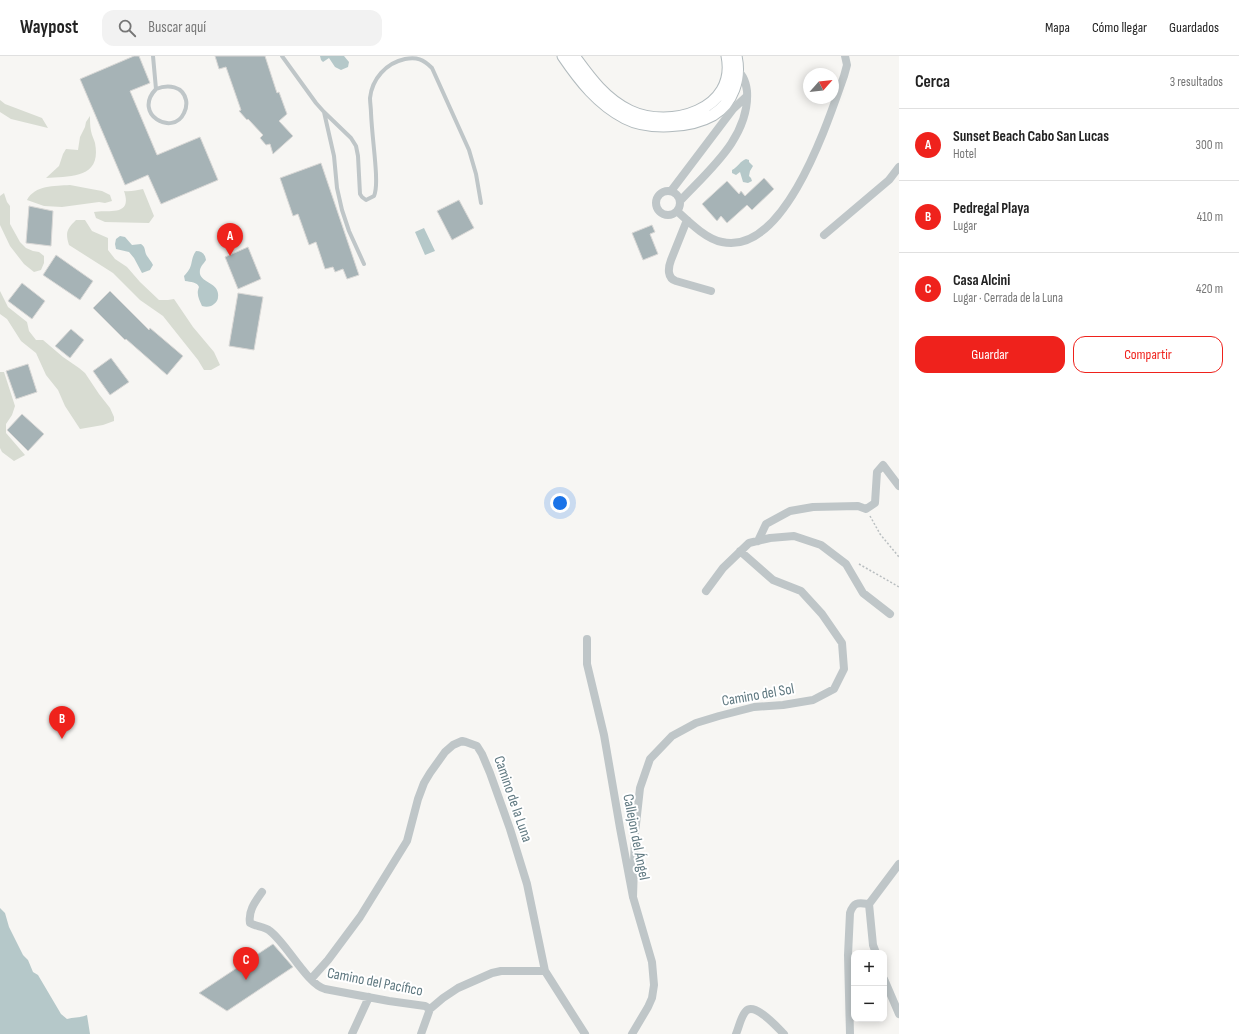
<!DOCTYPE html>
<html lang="es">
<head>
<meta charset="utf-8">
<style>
	:root { --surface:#fff; --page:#f2f2f2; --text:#222; --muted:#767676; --line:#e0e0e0; --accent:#ef221c }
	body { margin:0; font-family:"Sofia Sans Condensed",sans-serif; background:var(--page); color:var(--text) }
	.controls { position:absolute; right:12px; bottom:12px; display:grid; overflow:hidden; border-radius:8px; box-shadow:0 2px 10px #0003 }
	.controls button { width:36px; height:36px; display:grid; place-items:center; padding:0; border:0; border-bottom:1px solid var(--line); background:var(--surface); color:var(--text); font:20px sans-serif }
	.compass { position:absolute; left:803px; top:12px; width:36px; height:36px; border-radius:50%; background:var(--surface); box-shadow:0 2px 10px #0003; rotate:63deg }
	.you { position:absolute; left:560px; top:447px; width:14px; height:14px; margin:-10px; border:3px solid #fff; border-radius:50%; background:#1a73e8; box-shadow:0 0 0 6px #1a73e833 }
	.badge { display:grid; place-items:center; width:26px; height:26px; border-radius:50%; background:var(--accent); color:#fff; font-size:13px; font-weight:700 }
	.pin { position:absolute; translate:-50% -33px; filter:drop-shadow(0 1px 2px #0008) }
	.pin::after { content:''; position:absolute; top:21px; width:14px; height:12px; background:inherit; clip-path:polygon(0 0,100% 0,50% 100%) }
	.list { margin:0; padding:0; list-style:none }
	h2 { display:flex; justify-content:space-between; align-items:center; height:52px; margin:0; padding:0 16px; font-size:17px }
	h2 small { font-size:13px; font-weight:400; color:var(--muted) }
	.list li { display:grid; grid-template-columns:26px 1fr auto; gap:12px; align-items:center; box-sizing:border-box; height:72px; padding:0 16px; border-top:1px solid var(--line) }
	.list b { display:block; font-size:15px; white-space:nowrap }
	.list p { margin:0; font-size:13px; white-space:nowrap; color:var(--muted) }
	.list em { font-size:13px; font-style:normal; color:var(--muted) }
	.actions { display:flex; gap:8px; padding:12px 16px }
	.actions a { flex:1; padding:9px 0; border:1px solid var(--accent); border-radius:12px; text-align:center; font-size:14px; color:var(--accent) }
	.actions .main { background:var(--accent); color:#fff }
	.icon { flex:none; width:22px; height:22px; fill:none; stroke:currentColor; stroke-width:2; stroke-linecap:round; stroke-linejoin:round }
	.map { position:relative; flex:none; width:899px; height:978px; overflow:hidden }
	header { display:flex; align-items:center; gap:24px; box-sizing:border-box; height:56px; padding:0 20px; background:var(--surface); border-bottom:1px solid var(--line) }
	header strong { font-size:19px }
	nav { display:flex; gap:22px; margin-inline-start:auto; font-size:14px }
	.search { width:280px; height:36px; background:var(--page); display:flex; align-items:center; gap:10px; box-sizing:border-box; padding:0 14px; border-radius:12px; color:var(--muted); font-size:15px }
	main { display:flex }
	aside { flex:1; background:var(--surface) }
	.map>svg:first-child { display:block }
	.green { fill:#d8dcd2 }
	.water { fill:#b5c8c9 }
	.building { fill:#a6b3b6; stroke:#d9d8d6 }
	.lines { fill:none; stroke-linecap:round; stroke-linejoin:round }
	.secondary-casing { stroke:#b1babd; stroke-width:13 }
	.path { stroke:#b9bec0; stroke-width:1.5; stroke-dasharray:2 2; stroke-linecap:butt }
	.lane { stroke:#bfc6c8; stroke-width:4 }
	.street { stroke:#bfc6c8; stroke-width:8 }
	.secondary { stroke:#fff; stroke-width:11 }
	.labels { text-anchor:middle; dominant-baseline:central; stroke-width:4; stroke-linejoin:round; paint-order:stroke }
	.street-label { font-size:15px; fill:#607981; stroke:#fff }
</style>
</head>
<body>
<header>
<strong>Waypost</strong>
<div class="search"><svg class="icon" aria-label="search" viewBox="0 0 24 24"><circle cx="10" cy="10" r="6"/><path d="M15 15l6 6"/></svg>Buscar aquí</div>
<nav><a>Mapa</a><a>Cómo llegar</a><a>Guardados</a></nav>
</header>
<main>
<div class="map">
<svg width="899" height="978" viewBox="0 0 899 978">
	<rect width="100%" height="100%" fill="#f7f6f3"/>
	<path class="green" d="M0,44l5,4 37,14 6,10 -37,-9 -11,-7z
		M90,60c0,5 0,10 1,15 1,5 3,8 4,12 7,36 -25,33 -49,35l13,-12 4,-12 3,-5 12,1 2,-13 5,-10 1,-5z
		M70,129l21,4 11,2 8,4 2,6 -7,2 -6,-1 -37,5 -18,-1 -17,-6c8,-15 27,-14 43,-15z
		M143,133l11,27 -5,7 -44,-1 -9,-4 -2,-6c14,-3 39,5 30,-21 6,1 13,-1 19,-2z
		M4,137l3,9 3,4v18l10,18 6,6 7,3 6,1 5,4v7l-3,7 -7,2 -10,-8 -14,-18 -10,-21v-29z
		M76,164h9l7,11 16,7v12l7,9 12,8 13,15 19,18h9l6,-1 19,28 21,25 6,13 -9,5h-7l-6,-10 -35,-44 -23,-16 -27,-27 -44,-28c-4,-13 -2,-16 7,-25z
		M0,235l8,16 19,15 2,9 7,9h7l20,17 16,11 6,5 14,21 11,14 4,9v4l-11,4 -23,4 -15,-23 -7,-16 -12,-15 -10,-22 -15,-12 -14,-22 -7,-5z
		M0,316h4l11,34 -3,9 -6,9v9l19,22 -11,6 -12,-9 -2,-4z"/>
	<path class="water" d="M320,0h24l5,6 -1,5 -7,3 -6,-3 -6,-9 -6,4 -2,-2z
		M746,103l3,1v2l4,4 -3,5 -1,5 2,2 1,3 -4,2 -5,-1 -3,-10 -4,3 -4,-2v-3c6,-3 8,-9 14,-11z
		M424,172l11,23 -10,4 -10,-23z
		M120,180l5,1 7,8 9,-1c5,3 3,7 6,12 2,3 4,5 6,9l-3,5 -8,3 -8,-15 -5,-6 -13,-3 -1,-5 1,-5z
		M196,195c6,0 9,3 10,9 -3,5 -7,7 -6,14 2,9 20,9 18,23 0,4 -3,7 -7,9 -3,1 -6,1 -9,0 -3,-7 -6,-12 -3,-19 -2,-5 -8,-5 -14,-6l-1,-5c11,-11 5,-15 12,-25z
		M0,852l5,5 4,14 14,28 5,5 5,12 5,3 23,39 6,5c7,-2 14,-1 20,-4l3,19h-90z"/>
	<path class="building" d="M134,0h5l11,27 -20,8 27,64 43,-18 18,43 -57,24 -13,-29 -23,10 -45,-106z
		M215,0h50l12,37 2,-1 8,22 -8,7 14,15 -20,18 -3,-10 -4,1 -6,-7 3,-3 -15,-16 -1,1 -8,-9 2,-1 -15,-43 -7,2z
		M321,107l38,112 -12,4 -4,-10 -8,3 -2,-5 -8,2 -9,-27 -7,3 -11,-31 -5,2 -13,-38z
		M764,122l10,11 -22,21 -5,-5 -20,18 -6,-7 -4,5 -15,-17 25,-23 12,13 2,-3 4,5z
		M459,144l15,28 -22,12 -15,-29z
		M29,150l24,5 -2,35 -25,-3z
		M652,169l3,7 -5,2 8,20 -15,6 -11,-27z
		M248,191l13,32 -23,10 -13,-32z
		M56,199l37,26 -13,19 -37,-25z
		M22,227l23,18 -13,18 -24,-18z
		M110,235l39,39 1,-2 33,28 -16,19 -41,-36 -1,1 -32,-32z
		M238,237l25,4 -9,53 -25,-4z
		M71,273l13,11 -14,18 -15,-12z
		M111,302l18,24 -19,13 -17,-24z
		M28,308l9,28 -21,7 -10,-28z
		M22,358l22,20 -16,17 -21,-21z
		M273,888l20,23 -66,44 -28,-18z"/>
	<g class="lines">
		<g class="secondary-casing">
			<path id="secondary" d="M563,0c17,25 35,48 62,62 23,12 65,10 88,-3 20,-12 28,-37 23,-59
				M574,0c16,22 31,43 56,55 40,19 108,-1 97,-55"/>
		</g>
		<path class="path" d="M870,460l10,18 19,23
			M859,508l40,23"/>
		<path class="lane" d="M153,0l3,33c-24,25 17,48 28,24 2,-4 3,-8 2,-13 -3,-14 -18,-16 -30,-11
			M282,0l34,47 8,9 27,26 5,8 2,10 2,38 2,3 4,3 8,-4c3,-7 2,-15 2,-22 -1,-20 -4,-40 -5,-61 0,-5 -1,-10 -1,-15 2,-19 16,-35 35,-39 12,-2 18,0 27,9l37,82 7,24 5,29
			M324,56l10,44 3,32 5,22 7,21 15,33"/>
		<path class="street" d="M671,135l62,-82 13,-12
			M656 147a12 12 0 1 1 24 0a12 12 0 1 1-24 0Z
			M680,145c29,-31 70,-64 67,-110 -1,-8 -4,-18 -12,-21
			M677,155c12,11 29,28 45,31 63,14 106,-121 122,-166l3,-11 -2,-9
			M687,164l-16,40c-3,8 -4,18 5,21l35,10
			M824,179l65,-55 10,-13
			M758,485l8,-17 24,-13 23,-4 45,-1 8,3 9,-6 2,-31 6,-7 16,21
			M706,535l17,-23 26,-25 21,-5 24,-2 27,9 25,19 17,29 27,21
			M587,583v25l17,71 16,93 13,69 19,65 2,23 -2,13 -4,9 -16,27
			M262,836c-7,10 -14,19 -12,31 6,4 14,3 20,8 17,13 37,53 55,58l64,12 36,5 5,3 13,-11 15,-10 34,-15 9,-2h44
			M633,841l2,-64 5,-45 10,-29 22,-23 24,-13 23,-7 35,-9 29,-2 30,-5 21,-11 10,-20 -2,-26 -20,-29 -21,-23 -28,-11 -33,-29
			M869,848l30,-40
			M869,848l4,41 3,8
			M311,923l17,-19 32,-43 47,-76 11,-42 6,-16 6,-10 15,-21 8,-7 9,-4 4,1 11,4 5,8 8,19 20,56 17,55 18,87 40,63
			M884,923l15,35
			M352,978l17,-37
			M421,978l9,-25
			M736,978c3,-7 5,-18 10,-23 9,-9 31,16 38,23
			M850,978l-2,-79 2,-42c4,-12 9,-10 19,-9"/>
		<use href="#secondary" class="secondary"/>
	</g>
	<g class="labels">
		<g class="street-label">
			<text transform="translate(758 639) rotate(-10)">Camino del Sol</text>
			<text transform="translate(513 743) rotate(71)">Camino de la Luna</text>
			<text transform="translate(636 781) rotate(79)">Callejon del Ángel</text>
			<text transform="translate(375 926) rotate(11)">Camino del Pacífico</text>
		</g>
	</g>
</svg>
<div class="controls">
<button>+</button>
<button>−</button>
</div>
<svg class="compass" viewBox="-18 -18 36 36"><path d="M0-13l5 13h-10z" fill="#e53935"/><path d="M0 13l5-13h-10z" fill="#767676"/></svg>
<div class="you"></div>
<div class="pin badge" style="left:230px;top:200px">A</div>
<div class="pin badge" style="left:62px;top:683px">B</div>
<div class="pin badge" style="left:246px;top:924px">C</div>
</div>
<aside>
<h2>Cerca<small>3 resultados</small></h2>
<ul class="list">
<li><span class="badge">A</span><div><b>Sunset Beach Cabo San Lucas</b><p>Hotel</p></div><em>300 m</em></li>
<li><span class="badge">B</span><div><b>Pedregal Playa</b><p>Lugar</p></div><em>410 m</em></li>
<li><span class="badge">C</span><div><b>Casa Alcini</b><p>Lugar · Cerrada de la Luna</p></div><em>420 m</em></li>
</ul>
<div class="actions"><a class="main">Guardar</a><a>Compartir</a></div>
</aside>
</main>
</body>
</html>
